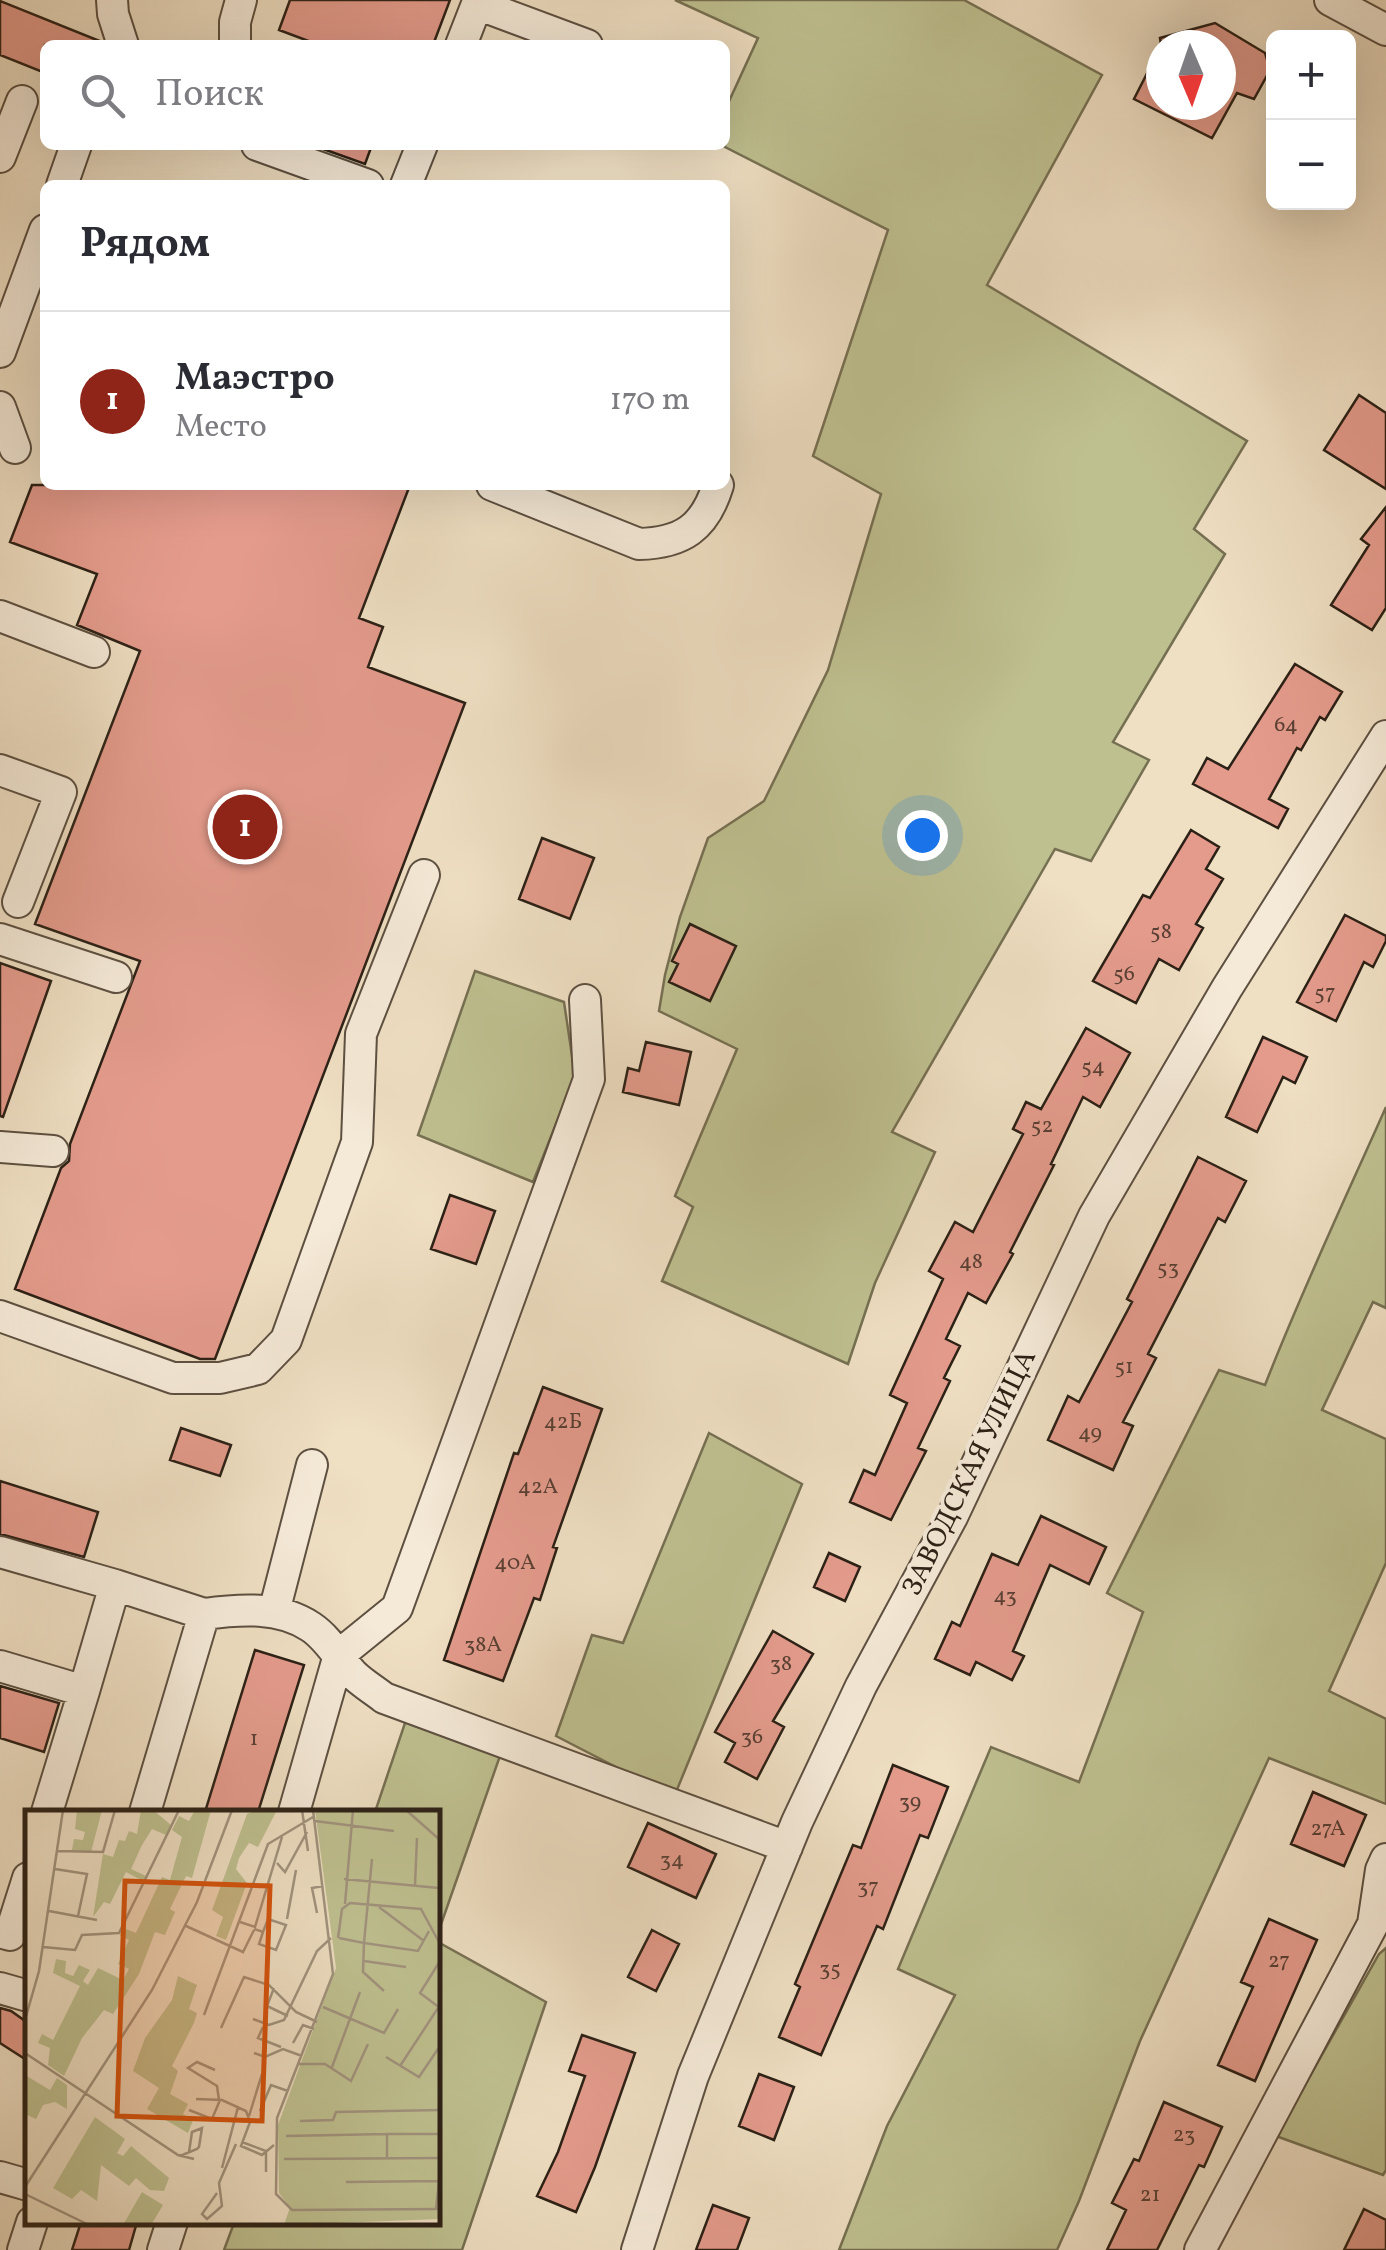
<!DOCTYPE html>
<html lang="ru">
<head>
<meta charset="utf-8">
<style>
	:root { --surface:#fff; --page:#f7f7f7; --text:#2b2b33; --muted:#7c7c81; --line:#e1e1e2; --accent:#8f2418 }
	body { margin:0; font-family:Vollkorn,serif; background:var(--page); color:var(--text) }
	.controls { position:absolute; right:30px; top:30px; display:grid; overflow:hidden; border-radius:15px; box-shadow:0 10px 40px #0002 }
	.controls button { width:90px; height:90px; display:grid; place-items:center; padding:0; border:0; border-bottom:2px solid var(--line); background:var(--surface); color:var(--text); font:50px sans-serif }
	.compass { position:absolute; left:1146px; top:30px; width:90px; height:90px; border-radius:50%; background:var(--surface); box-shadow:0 10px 40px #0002; rotate:178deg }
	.you { position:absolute; left:922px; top:835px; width:35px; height:35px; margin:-25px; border:8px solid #fff; border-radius:50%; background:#1a73e8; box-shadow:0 0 0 15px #1a73e833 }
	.badge { display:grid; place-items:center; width:65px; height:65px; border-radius:50%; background:var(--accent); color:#fff; font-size:32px; font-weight:700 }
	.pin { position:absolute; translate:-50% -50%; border:5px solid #fff; box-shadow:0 2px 10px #0006 }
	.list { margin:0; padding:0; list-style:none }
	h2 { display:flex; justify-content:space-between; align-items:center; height:130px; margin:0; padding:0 40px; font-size:42px }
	h2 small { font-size:32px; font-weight:400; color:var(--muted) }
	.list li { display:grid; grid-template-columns:65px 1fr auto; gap:30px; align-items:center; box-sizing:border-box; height:180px; padding:0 40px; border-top:2px solid var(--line) }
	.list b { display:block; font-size:38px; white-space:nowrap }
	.list p { margin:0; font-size:32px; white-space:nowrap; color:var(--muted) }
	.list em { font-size:32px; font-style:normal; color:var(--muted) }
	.icon { flex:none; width:55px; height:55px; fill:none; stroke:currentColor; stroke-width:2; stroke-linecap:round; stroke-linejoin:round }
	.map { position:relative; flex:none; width:1386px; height:2250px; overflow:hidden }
	.search { position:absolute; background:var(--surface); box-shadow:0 10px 40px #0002; left:40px; top:40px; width:690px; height:110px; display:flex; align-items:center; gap:25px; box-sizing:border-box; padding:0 35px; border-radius:15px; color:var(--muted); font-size:38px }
	.panel { position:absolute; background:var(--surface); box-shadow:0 10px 40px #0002; left:40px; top:180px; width:690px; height:310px; border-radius:15px }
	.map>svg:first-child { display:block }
	.green { fill:#bfc090; stroke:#767053; stroke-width:2.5 }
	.building { fill:#e49b8c; stroke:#2c2116; stroke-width:2.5 }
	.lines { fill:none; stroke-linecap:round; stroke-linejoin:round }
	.minor-casing { stroke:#5d5041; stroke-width:34 }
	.minor { stroke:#f5ead8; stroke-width:30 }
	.labels { text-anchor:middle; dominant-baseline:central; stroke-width:8; stroke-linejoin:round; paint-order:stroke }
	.number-label { font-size:22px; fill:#5a4034 }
	.street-label { font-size:28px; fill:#2c2116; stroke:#f5ead8 }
	.inset-road { fill:none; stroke:#a1937e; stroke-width:2.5 }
	.view { fill:#d5530d; fill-opacity:0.15; stroke:#d5530d; stroke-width:5 }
	.inset-edge { fill:none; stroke:#2c2116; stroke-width:5 }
</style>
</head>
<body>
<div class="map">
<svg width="1386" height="2250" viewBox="0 0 1386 2250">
	<rect width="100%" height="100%" fill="#efdfc3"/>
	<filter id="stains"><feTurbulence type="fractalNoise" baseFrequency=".002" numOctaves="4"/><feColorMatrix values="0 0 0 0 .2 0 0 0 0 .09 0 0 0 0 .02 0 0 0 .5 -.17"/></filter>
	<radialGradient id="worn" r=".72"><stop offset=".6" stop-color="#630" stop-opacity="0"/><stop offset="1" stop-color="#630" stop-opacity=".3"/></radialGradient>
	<path class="green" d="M675,0h289l138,75 -115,210 260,156 -53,88 31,25 -112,188 36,18 -58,101 -36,-12 -163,283 43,20 -60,131 -27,81 -186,-83 31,-74 -18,-11 62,-147 -78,-38 6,-36 15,-58 28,-79 56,-37 64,-131 53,-176 -68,-38 75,-226 -167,-85h4v-35l33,-72z
		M475,971l89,31 11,74 -42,106 -115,-47z
		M1386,1107v201l-13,-6 -51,108 64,29v124l-57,128 57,28v85l-117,-46 -129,283 -61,160 -22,49h-218l48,-124 68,-131 -57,-26 93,-222 88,35 64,-170 -36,-19 112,-223 46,15c37,-95 80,-186 121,-278z
		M709,1433l93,51 -128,313 -118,-61 36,-101 31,8z
		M406,1720l95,33 -63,180v-121h-63z
		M438,1942l108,60 -84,248h-238l10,-27 204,-1z
		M1386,1948v222l-3,5 -107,-39 103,-182z"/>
	<path class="building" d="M290,0h160l-17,45h-114l-40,-15z
		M0,1l102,41 1,3h-58v28l-45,-18z
		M1215,23l50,30 5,17 -16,29 -17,-6 -25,45 -78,-39 27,-53v59h60v-60h-60l-1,-7z
		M312,145h60l-7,19z
		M1359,395l27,18v76l-62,-39z
		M32,485h378l-51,133 24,9 -15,40 97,36 -250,656h-15l-185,-70 46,-121 8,-7 1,-17 70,-183 -105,-37 105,-273 -63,-26 20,-51 -87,-32z
		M1386,507v101l-14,22 -41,-25 38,-60 -8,-6z
		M1295,664l47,28 -17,28 -5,-3 -19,33 -4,-2 -28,51 19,10 -10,19 -85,-44 14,-26 21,11z
		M1191,830l28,17 -13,22 17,10 -27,45 7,4 -24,42 -20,-11 -23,44 -43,-22 50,-86 7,3z
		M542,838l52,20 -24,61 -51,-20z
		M1345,915l41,21v5l-13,26 -9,-5 -28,59 -39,-19z
		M690,924l46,22 -26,55 -41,-19 9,-18 -6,-3z
		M0,963l51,18 -48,136 -3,-1z
		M1086,1028l44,25 -30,54 -17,-10 -32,67 3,1 -44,87 3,2 -27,49 -18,-10 -22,46 14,7 -16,32 6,3 -32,67 8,3 -35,69 -41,-18 14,-32 11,5 32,-72 -17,-8 53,-116 -14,-8 26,-49 18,10 50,-98 -10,-5 13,-27 15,7z
		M1263,1037l44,20 -12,26 -12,-6 -26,55 -31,-15z
		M646,1042l45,10 -12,53 -56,-13 5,-24 11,3z
		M1198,1157l48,24 -21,41 -7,-4 -70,136 8,4 -33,64 10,4 -20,44 -65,-30 20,-44 11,6 53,-100 -5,-3z
		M450,1195l45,16 -19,53 -45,-15z
		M543,1387l59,22 -49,138 4,1 -17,52 -6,-2 -31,83 -59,-21 70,-207 4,1z
		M181,1428l50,17 -11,31 -50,-16z
		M0,1481l98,31 -14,45 -84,-23z
		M1041,1516l65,31 -17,37 -39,-19 -37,86 11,5 -12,24 -36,-18 -6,13 -35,-16 17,-37 8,4 32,-72 26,11z
		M829,1553l31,14 -15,34 -31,-14z
		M773,1631l40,23 -40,67 11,6 -27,52 -32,-17 10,-19 -20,-11z
		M255,1650l49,15 -46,147h-53z
		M0,1686l59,17 -15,49 -44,-14z
		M893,1765l55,22 -20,51 -8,-3 -37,94 -6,-3 -56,129 -42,-18 21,-50 -5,-3 58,-139 8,3z
		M1313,1792l53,23 -22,51 -53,-22z
		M648,1823l68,31 -20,44 -68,-31z
		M1269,1919l48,21 -62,141 -37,-16 35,-78 -12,-5z
		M652,1930l27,14 -23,47 -28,-14z
		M0,2008l11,3 17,12v38l-28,-18z
		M582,2035l53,18 -40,114 -19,45 -39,-16 21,-44 27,-76 -16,-5z
		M759,2074l35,13 -20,53 -35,-14z
		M1164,2102l58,25 -18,40 -5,-2 -42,85h-50l19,-40 -14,-7 22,-44 5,2z
		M713,2205l36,13 -12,32h-41z
		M1364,2209l22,11v30h-42z
		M81,2222h56l-8,28h-57z"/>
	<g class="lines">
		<g class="minor-casing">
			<path id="minor" d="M112,0l1,14 10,31
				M1330,0l56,30
				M235,45v-23l6,-22
				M461,45l16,-41 110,41
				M257,145l111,40
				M0,157l22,-56
				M62,185l14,-40
				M406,185l16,-40
				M0,352l45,-122
				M0,407l15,41
				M492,485l147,59c43,-1 66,-16 79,-59
				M0,616l94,36
				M0,770l61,22 -43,110
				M0,939l116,38
				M0,1147l53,4
				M0,1316l173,62h47l38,-9 28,-29 71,-198 4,-108 63,-159
				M0,1552l115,33
				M274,1612l38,-147
				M0,1666l84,25 -37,121
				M84,1691l31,-106 89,29
				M145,1812l59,-198c36,-5 76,-8 107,13 18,12 28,32 42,47 9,9 21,16 31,24l403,149
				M294,1812l45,-157 58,-47 192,-529 -4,-79
				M0,1932l10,3 18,-57
				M0,1988l28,8
				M0,2177l28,8
				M23,2250l9,-28
				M163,2250l9,-28
				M637,2250l56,-174 104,-254 64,-136 91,-169 142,-301 133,-228 159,-252
				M1200,2250l173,-326 8,-54 5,-11"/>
		</g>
		<use href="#minor" class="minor"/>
	</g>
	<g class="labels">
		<g class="number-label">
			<text x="1286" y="725">64</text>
			<text x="1161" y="932">58</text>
			<text x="1124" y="974">56</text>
			<text x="1325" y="993">57</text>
			<text x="1093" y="1067">54</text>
			<text x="1042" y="1126">52</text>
			<text x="971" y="1262">48</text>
			<text x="1168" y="1268">53</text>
			<text x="1124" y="1367">51</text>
			<text x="563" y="1422">42Б</text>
			<text x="1090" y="1433">49</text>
			<text x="538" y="1487">42А</text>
			<text x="515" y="1563">40А</text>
			<text x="1005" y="1596">43</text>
			<text x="483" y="1645">38А</text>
			<text x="781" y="1664">38</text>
			<text x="752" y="1737">36</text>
			<text x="254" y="1739">1</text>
			<text x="910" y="1802">39</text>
			<text x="1328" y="1829">27А</text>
			<text x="672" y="1860">34</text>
			<text x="868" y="1887">37</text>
			<text x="1279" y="1961">27</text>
			<text x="830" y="1969">35</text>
			<text x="1184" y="2135">23</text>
			<text x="1150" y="2195">21</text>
		</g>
		<g class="street-label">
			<text transform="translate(970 1473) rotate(-64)">ЗАВОДСКАЯ УЛИЦА</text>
		</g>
	</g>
	<g transform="translate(25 1810)">
		<rect width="415" height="415" fill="#efdfc3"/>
		<path d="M67,0h10l-11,42 -19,-2 2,-11 9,1 2,-8 -10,-3 2,-18zM116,0h12l18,15 -5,10 -14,-6 -10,16 -11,24 15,7 -3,5 -17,-9 -16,32 -6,-2 -11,15 10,-63 10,3 6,-17 6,1 4,-10 8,3zM170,0h16l-19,68 -6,-2 -16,33 5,3 -10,23 -10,-3 -16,42 -26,40 -9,-4 -22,28 -18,38 -16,-11 2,-17 -12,-5 4,-9 11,6 27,-54 -27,-13 3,-14 10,2 -1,12 8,3 6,-11 11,5 -7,11 5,4 10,-17 25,12 6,-11 -11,-5 11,-24 -9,-5 3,-7 13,5 26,-56 8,3 12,-43 -10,-7 7,-14 10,5zM231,0h21l-19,37 -9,-4 -10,15 -3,11 11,14 -21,57 -10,-4 7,-19 -11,-7 35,-96zM290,0h125v409l-156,6 6,-18 -11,-14 -1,-68 58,-157zM153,166l19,9 -8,24 8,4 -3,10 -22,43 6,5 -8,23 18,10 -5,10 10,6 -5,13 -41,-24 12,-21 -26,-17 12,-33 27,-38zM0,265l25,15 7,-12 10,7v24l-12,-7 -12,3 -7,14 -11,-5zM70,307l30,22 -8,14 6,3 8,-10 38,32 -5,13 -14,-1 -14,-12 -7,8 -28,-21 -4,36 -16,-11 -9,9 -19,-11zM117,382l21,13 -12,20h-28z" fill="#bfc090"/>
		<path class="inset-road" d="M277,0l6,41M288,0l20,164 -56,144 -1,76 16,16 148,-1M381,0l34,30M290,11l79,10M33,41l45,1 12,-42M347,49l-8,84 54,8 11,-20M252,53l8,9 22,-40M30,59l32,5 -9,42M319,69l95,9M390,75l2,-47M320,94l8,-94M354,97l45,34M24,101l48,9M292,103l-5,-25 11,-2M262,109l9,-49M215,112l15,5 27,-90M161,116l57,26 11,-22M229,119l9,3 5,-13 18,6 -10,25 -17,-6 4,-12M313,128l4,-29 8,-6 71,6 19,35M314,128l25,5 -1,29 21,19M18,137l32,3 7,-15 37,-2 60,-123M339,151l42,6M415,151l-20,32 20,15M249,178l-7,18 21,10M298,197l61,26 14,-24M179,205l64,-171 45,-27M228,209l16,6 15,-5 33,-69 14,-13M0,210l14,-49 24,-161M238,217l-5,11 23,9M196,218l23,-51 25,8 27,27 21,10M268,233l10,-18 11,4M0,243l153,102 16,4M229,243l11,4 18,-8 19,7M361,247l33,20 21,-31M274,254h26l26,17 17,-37M375,256l40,-61M307,257l28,-75M190,260l-18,-8 -9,6 29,18 2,14M171,289l26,1 24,11 4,11 -9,24 21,9 12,-10M164,300l23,9 8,-19M235,301l11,-26 17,6M224,306l13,-42M275,311l33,-1 3,-8 104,-2M261,326l101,-2M217,332l24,9v21M155,346l17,-7 2,-2 3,-19 -10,4 -3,20M362,347v-23h53M259,349l156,-1M197,358l16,-61M321,372l94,-1M0,377l127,-197 45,-88 35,-92M192,383l-15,21 5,5 15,-13 -3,-23 17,-39M0,384l64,31M411,399l4,-36"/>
		<path class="view" d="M100,71l145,5 -8,235 -145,-5z"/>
		<rect width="415" height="415" class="inset-edge"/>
	</g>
	<rect width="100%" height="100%" filter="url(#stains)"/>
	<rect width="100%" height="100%" fill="url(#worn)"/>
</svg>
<div class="controls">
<button>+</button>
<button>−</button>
</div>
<svg class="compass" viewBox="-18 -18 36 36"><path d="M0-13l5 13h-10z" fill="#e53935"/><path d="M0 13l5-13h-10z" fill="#7c7c81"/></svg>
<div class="you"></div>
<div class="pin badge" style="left:245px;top:827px">1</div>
<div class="search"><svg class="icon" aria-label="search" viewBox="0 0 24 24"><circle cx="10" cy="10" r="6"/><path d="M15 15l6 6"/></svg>Поиск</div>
<section class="panel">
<h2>Рядом<small></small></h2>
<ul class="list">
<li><span class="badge">1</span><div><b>Маэстро</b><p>Место</p></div><em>170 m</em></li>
</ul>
</section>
</div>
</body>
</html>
